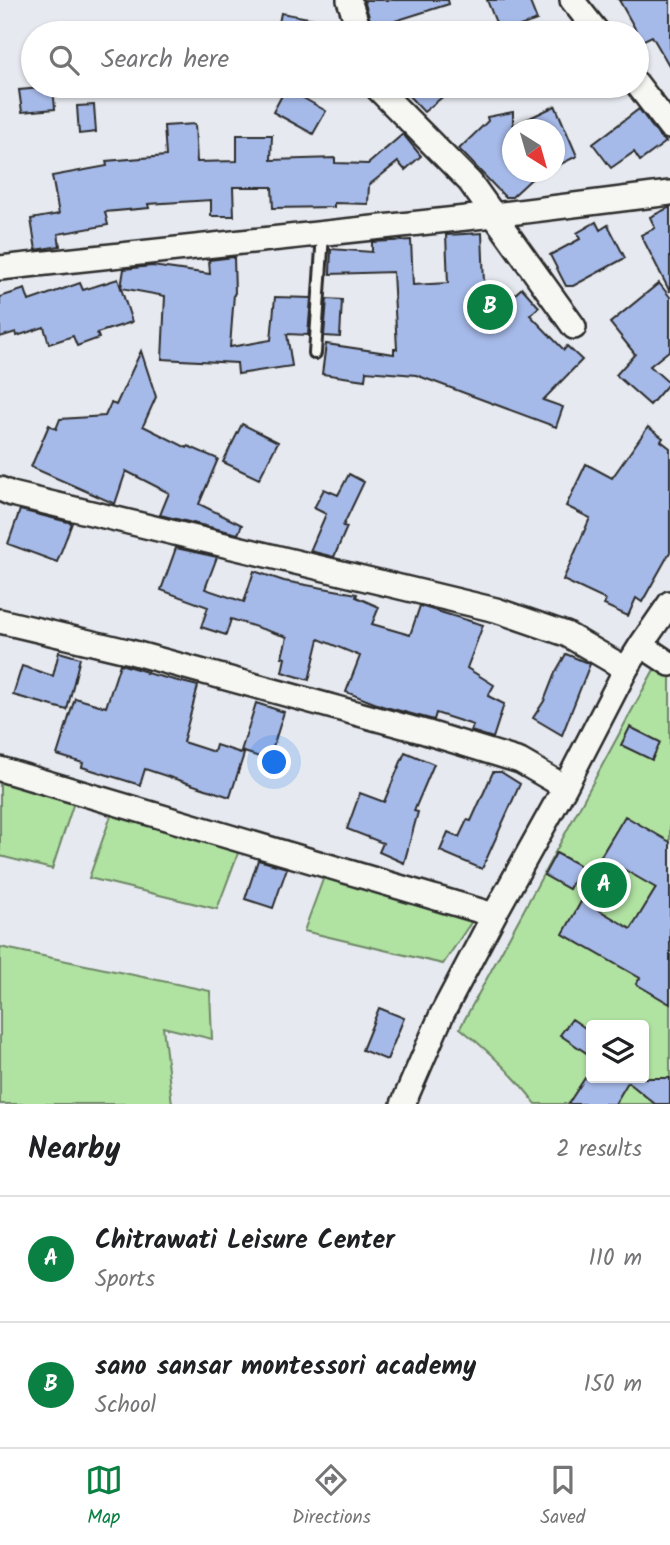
<!DOCTYPE html>
<html lang="en">
<head>
<meta charset="utf-8">
<style>
	:root { --surface:#fff; --page:#f2f2f2; --text:#202124; --muted:#757577; --line:#e0e0e0; --accent:#0b8043 }
	body { margin:0; font-family:Kalam,sans-serif; background:var(--page); color:var(--text) }
	.controls { position:absolute; right:21px; bottom:21px; display:grid; overflow:hidden; border-radius:7px; box-shadow:0 2px 5px #0004 }
	.controls button { width:63px; height:63px; display:grid; place-items:center; padding:0; border:0; border-bottom:2px solid var(--line); background:var(--surface); color:var(--text); font:35px sans-serif }
	.compass { position:absolute; left:502px; top:119px; width:63px; height:63px; border-radius:50%; background:var(--surface); box-shadow:0 2px 5px #0004; rotate:143deg }
	.you { position:absolute; left:275px; top:763px; width:24px; height:24px; margin:-18px; border:5px solid #fff; border-radius:50%; background:#1a73e8; box-shadow:0 0 0 10px #1a73e833 }
	.badge { display:grid; place-items:center; width:46px; height:46px; border-radius:50%; background:var(--accent); color:#fff; font-size:23px; font-weight:700 }
	.pin { position:absolute; translate:-50% -50%; border:4px solid #fff; box-shadow:0 2px 7px #0006 }
	.list { margin:0; padding:0; list-style:none }
	h2 { display:flex; justify-content:space-between; align-items:center; height:91px; margin:0; padding:0 28px; font-size:30px }
	h2 small { font-size:23px; font-weight:400; color:var(--muted) }
	.list li { display:grid; grid-template-columns:46px 1fr auto; gap:21px; align-items:center; box-sizing:border-box; height:126px; padding:0 28px; border-top:2px solid var(--line) }
	.list b { display:block; font-size:26px; white-space:nowrap }
	.list p { margin:0; font-size:23px; white-space:nowrap; color:var(--muted) }
	.list em { font-size:23px; font-style:normal; color:var(--muted) }
	.icon { flex:none; width:38px; height:38px; fill:none; stroke:currentColor; stroke-width:2; stroke-linecap:round; stroke-linejoin:round }
	.map { position:relative; flex:none; width:670px; height:1104px; overflow:hidden }
	.search { position:absolute; background:var(--surface); box-shadow:0 2px 5px #0004; left:21px; right:21px; top:21px; height:77px; display:flex; align-items:center; gap:18px; box-sizing:border-box; padding:0 24px; border-radius:38px; color:var(--muted); font-size:26px }
	.sheet { height:343px; background:var(--surface) }
	nav { display:flex; justify-content:space-around; align-items:center; box-sizing:border-box; height:98px; border-top:2px solid var(--line); background:var(--surface); font-size:19px; color:var(--muted) }
	nav a { display:grid; justify-items:center; gap:4px }
	nav .on { color:var(--accent) }
	.map>svg:first-child { display:block }
	.green { fill:#b0e2a2; stroke:#6e8666; stroke-width:2; fill-rule:evenodd }
	.building { fill:#a6bae9; stroke:#2b2b2b; stroke-width:2 }
	.lines { fill:none; stroke-linecap:round; stroke-linejoin:round }
	.service-casing { stroke:#2b2b2b; stroke-width:16 }
	.minor-casing { stroke:#2b2b2b; stroke-width:28 }
	.service { stroke:#f6f6f2; stroke-width:10 }
	.minor { stroke:#f6f6f2; stroke-width:23 }
</style>
</head>
<body>
<div class="map">
<svg width="670" height="1104" viewBox="0 0 670 1104">
	<rect width="100%" height="100%" fill="#e6eaf0"/>
	<filter id="ink" filterUnits="userSpaceOnUse"><feTurbulence type="fractalNoise" baseFrequency=".0143" numOctaves="2"/><feDisplacementMap in="SourceGraphic" scale="14" xChannelSelector="R" yChannelSelector="G"/><feConvolveMatrix kernelMatrix="1 2 1 2 8 2 1 2 1" color-interpolation-filters="sRGB"/></filter>
	<g filter="url(#ink)">
		<path class="green" d="M657,664l13,8v432h-134c-22,-29 -47,-53 -76,-76zM591,1025h53v53h-53z
			M0,777l75,22 -23,70 -52,-13z
			M113,810l127,38 -23,61 -128,-31z
			M325,874l149,44 -31,46 -139,-33z
			M0,947l210,44 2,48 -49,-12 9,77h-172z"/>
		<path class="building" d="M364,0h84l1,4 -54,17 -1,12h-20z
			M487,0h42l8,20 -37,13z
			M619,0h51v67l-18,-31 -10,5z
			M281,13l61,11 1,9h-66z
			M417,86h39l-32,26 -17,-18z
			M53,87l2,22 -33,3 -3,-22z
			M286,88l40,23 -13,23 -40,-22z
			M94,105l2,27 -17,2 -2,-28z
			M555,105l22,51 -22,11v-37h-42v42h26l-27,25h-7l-46,-48 29,-28 -1,-4 26,-5v14l42,-20z
			M639,109l20,27 7,6 -26,19 -6,-9 -23,16 -18,-24z
			M195,124l2,38 40,-1v-26h35l-1,25 64,-2v5l33,1 35,-30 18,22 -16,14 -7,-8 -29,23 -1,19 -34,-1v4l-61,1 -1,-21h-39l1,29h-23v-16l-63,4 1,4 -44,4 3,13 -50,9 2,12 -24,4 -5,-31 28,-5 -7,-38 55,-10 -1,-5 60,-5 -2,-30z
			M670,207v85l-29,-57 14,-7 -5,-11z
			M596,222l4,8 8,-5 17,33 -52,28h-7l-16,-31 30,-16 -3,-6z
			M482,233l2,50 9,1 -4,33 33,-29 17,19 -9,8 34,35 3,-4 15,14 -39,40 20,7 -7,20 -140,-52 -50,-4 -1,9 -43,-6 4,-30 68,10v-5h3l-4,-77 -63,2 1,-25 41,3v-10l39,-2 2,45 35,-2 -2,-48z
			M234,257l1,36 -1,1 -4,53 41,-7 4,-43 36,1 -3,37 -21,-1 5,32 -54,8 -1,-11 -75,-4 3,-63 -44,-8 3,-19 28,-3 58,8 -1,-14z
			M118,279l14,43 -35,11 2,5 -22,8 -4,-10 -24,8 -5,-17 -27,9 -1,-4 -16,5v-40l25,-8 4,12 51,-18 3,7z
			M659,283l11,14v53l-20,16 19,17 -19,22 -34,-30 19,-21 -25,-31z
			M327,299l15,1 -2,37 -16,-1z
			M141,351l15,46 -13,29 44,22 1,-2 30,13 -19,45 43,21 -4,9 -78,-19 9,-22 -43,-22 -11,33 -84,-37 18,-42 7,4 4,-10 45,-3 6,-13 5,2z
			M242,424l36,18 -19,37 -36,-17z
			M648,427l15,11 -2,3 9,7v104l-28,50 -6,-4 -8,18 -24,-11 2,-5 -43,-20 27,-62 -24,-12 20,-42 26,14z
			M349,474l15,8 -21,44 4,1 -13,30 -24,-6 16,-37 -12,-6 10,-19 14,6z
			M20,510l52,13 -15,39 -49,-18z
			M176,548l41,9 -12,32 39,13 10,-31 30,10 73,13 -1,3 23,10 -7,17 38,11 10,-29 63,19 -16,43 27,17 -6,11 16,8 -11,34 -22,-7 2,-6 -37,-12 -2,7 -52,-14 -36,-14 14,-36 -41,-17 -10,41 -27,-8 3,-14 -3,-1 5,-20 -56,-18 -5,16 -25,-8 7,-20 -47,-17z
			M59,652l21,6 -13,52 -54,-15 9,-29 31,10z
			M566,654l24,10 -28,71 -29,-17 11,-17 11,-28z
			M120,664l27,8 -1,1 52,13 -15,56 31,10 2,-7 28,9 -14,43 -85,-28 -5,16 -58,-18 1,-4 -26,-8 18,-57 31,9z
			M256,703l28,9 -15,48 -28,-9z
			M630,727l30,15 -8,18 -31,-15z
			M405,752l29,12 -20,47 4,1 -14,51 -25,-11 4,-9 -36,-14 13,-36 24,9z
			M493,772h8l19,12 -38,85 -42,-18 8,-19 11,5 8,-17 4,1z
			M625,816l45,26v162l-34,-20 4,-6 -77,-44 19,-34 49,29 25,-41 -55,-32z
			M556,853l25,13 -12,23 -25,-14z
			M258,860l29,8 -14,40 -28,-9z
			M379,1008l25,10 -17,42 -25,-10z
			M572,1019l19,13v24l-31,-21z
			M585,1078h85v26h-15l-27,-22 -13,22h-47z"/>
		<g class="lines">
			<g class="service-casing">
				<path id="service" d="M315,353l8,-119"/>
			</g>
			<g class="minor-casing">
				<path id="minor" d="M349,0l11,33
					M572,0l26,33
					M637,84l33,43
					M377,86l1,3 92,93 104,145
					M0,268l494,-53 176,-22
					M0,489l12,5 484,116 70,24 60,35
					M0,621l127,30 298,81 95,29 45,26
					M641,645l29,19
					M0,769l494,146
					M403,1104l39,-90 52,-99 71,-128 61,-118 15,-24 29,-42"/>
			</g>
			<use href="#service" class="service"/>
			<use href="#minor" class="minor"/>
		</g>
	</g>
</svg>
<div class="controls">
<button><svg class="icon" aria-label="layers" viewBox="0 0 24 24"><path d="M12 4l9 5-9 5-9-5zM3 14l9 5 9-5"/></svg></button>
</div>
<svg class="compass" viewBox="-18 -18 36 36"><path d="M0-13l5 13h-10z" fill="#e53935"/><path d="M0 13l5-13h-10z" fill="#757577"/></svg>
<div class="you"></div>
<div class="pin badge" style="left:604px;top:885px">A</div>
<div class="pin badge" style="left:490px;top:307px">B</div>
<div class="search"><svg class="icon" aria-label="search" viewBox="0 0 24 24"><circle cx="10" cy="10" r="6"/><path d="M15 15l6 6"/></svg>Search here</div>
</div>
<section class="sheet">
<h2>Nearby<small>2 results</small></h2>
<ul class="list">
<li><span class="badge">A</span><div><b>Chitrawati Leisure Center</b><p>Sports</p></div><em>110 m</em></li>
<li><span class="badge">B</span><div><b>sano sansar montessori academy</b><p>School</p></div><em>150 m</em></li>
</ul>
</section>
<nav>
<a class="on"><svg class="icon" aria-label="map" viewBox="0 0 24 24"><path d="M3 6l6-2 6 2 6-2v14l-6 2-6-2-6 2zM9 4v14M15 6v14"/></svg>Map</a>
<a><svg class="icon" aria-label="directions" viewBox="0 0 24 24"><path d="M12 3l9 9-9 9-9-9zM9 14v-3h6M13 9l2 2-2 2"/></svg>Directions</a>
<a><svg class="icon" aria-label="saved" viewBox="0 0 24 24"><path d="M7 4h10v16l-5-4-5 4z"/></svg>Saved</a>
</nav>
</body>
</html>
